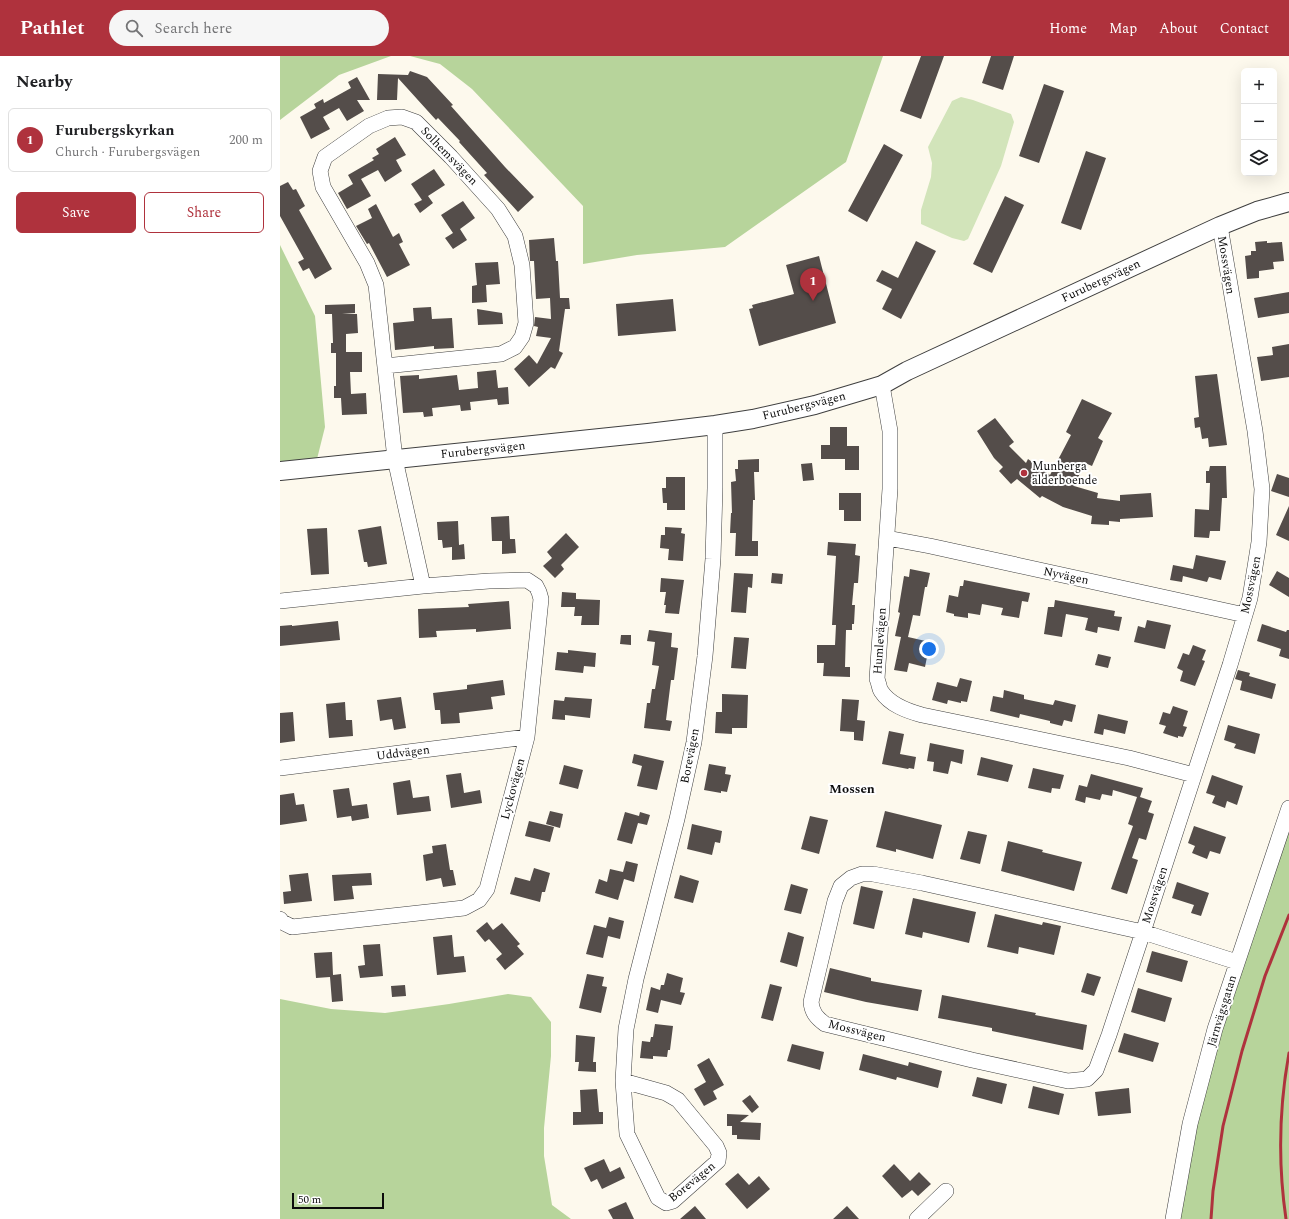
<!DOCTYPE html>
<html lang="en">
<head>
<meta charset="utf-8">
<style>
	:root { --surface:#fff; --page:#f6f6f6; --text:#202124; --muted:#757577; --line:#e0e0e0; --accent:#af323d }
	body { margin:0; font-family:Spectral,serif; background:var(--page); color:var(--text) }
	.controls { position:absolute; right:12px; top:12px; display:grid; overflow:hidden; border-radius:6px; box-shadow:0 4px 16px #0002 }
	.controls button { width:36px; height:36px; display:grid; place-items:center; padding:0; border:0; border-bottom:1px solid var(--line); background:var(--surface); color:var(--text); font:20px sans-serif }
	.scale { position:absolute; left:12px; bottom:10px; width:92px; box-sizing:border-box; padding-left:4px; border:2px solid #0c0c0c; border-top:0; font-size:11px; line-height:14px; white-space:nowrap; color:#0c0c0c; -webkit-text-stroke:3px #fff; paint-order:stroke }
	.you { position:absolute; left:649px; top:593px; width:14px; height:14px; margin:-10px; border:3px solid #fff; border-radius:50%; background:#1a73e8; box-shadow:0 0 0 6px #1a73e833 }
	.badge { display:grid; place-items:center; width:26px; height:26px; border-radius:50%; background:var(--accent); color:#fff; font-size:13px; font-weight:700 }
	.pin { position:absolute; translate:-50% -33px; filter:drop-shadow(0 1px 2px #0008) }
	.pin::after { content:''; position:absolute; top:21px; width:14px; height:12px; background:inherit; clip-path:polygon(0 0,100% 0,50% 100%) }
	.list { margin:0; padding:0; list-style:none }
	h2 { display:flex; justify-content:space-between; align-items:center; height:52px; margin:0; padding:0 16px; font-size:17px }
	h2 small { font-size:13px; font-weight:400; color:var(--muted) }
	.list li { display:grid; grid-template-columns:26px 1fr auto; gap:12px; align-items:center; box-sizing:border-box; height:64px; margin:0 8px 8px; padding:0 8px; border:1px solid var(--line); border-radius:6px }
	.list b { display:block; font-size:15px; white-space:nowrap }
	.list p { margin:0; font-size:13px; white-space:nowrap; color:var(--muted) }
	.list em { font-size:13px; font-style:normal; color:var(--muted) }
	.actions { display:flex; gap:8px; padding:12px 16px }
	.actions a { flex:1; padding:9px 0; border:1px solid var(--accent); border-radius:6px; text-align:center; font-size:14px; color:var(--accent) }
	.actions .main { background:var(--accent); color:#fff }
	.icon { flex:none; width:22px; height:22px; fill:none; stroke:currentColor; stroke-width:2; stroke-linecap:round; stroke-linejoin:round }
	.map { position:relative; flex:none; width:1009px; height:1163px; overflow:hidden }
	header { display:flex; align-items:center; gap:24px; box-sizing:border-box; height:56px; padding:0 20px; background:var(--accent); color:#fff }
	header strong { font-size:19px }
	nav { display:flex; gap:22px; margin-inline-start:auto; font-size:14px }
	.search { width:280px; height:36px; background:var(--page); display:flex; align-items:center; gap:10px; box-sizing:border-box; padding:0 14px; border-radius:22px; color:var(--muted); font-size:15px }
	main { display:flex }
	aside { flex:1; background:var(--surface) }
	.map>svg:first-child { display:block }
	.green { fill:#d2e4ba }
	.forest { fill:#b7d49b }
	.building { fill:#544d4a }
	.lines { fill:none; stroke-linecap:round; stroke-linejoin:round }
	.minor-casing { stroke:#3f3f3f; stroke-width:16 }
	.tertiary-casing { stroke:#3f3f3f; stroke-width:20 }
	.minor { stroke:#fff; stroke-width:15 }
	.tertiary { stroke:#fff; stroke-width:18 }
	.rail { stroke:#af323d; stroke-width:3 }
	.poi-dot { fill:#af323d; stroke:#fff; stroke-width:1.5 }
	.labels { text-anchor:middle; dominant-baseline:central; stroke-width:4; stroke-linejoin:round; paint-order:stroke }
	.street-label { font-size:12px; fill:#0c0c0c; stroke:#fff }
	.poi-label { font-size:12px; fill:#0c0c0c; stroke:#fff; text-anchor:start }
	.neighbourhood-label { font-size:13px; font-weight:bold; fill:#0c0c0c; stroke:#fff }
</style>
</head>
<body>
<header>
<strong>Pathlet</strong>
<div class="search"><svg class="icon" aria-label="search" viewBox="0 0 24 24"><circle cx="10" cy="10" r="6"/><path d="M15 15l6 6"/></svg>Search here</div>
<nav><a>Home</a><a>Map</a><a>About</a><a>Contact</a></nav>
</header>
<main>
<aside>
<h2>Nearby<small></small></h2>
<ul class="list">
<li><span class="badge">1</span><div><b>Furubergskyrkan</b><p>Church · Furubergsvägen</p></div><em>200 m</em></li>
</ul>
<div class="actions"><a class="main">Save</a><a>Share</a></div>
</aside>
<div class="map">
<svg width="1009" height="1163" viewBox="0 0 1009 1163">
	<rect width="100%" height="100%" fill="#fdf9ed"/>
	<path class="green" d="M681,41l12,3 38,14 3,8 -13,44 -33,73 -4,2 -12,-3 -31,-14v-14l10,-33 1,-14 -4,-16 24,-46z"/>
	<path class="forest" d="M0,0h111l-52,19 -59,45z
		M130,0h473l-37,106 -121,85 -88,8 -54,9v-58l-111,-117 -32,-25z
		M0,189l35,71 10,111 -10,40 -35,5z
		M1009,746v417h-116l3,-30z
		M228,938l23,3 20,25v34l-7,72v28l8,49 19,14h-291v-220l51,10 54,4 64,-9z"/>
	<path class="building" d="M641,0h23l-23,63 -21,-8z
		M711,0h23l-11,34 -21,-7z
		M130,15l17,6 26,28 -2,1 54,61 29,30 -16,15 -34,-37 3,-2 -28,-31 1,-1 -22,-23 -2,2 -38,-42 -1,22h-20l1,-26 30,1z
		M77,21l13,23h-13l7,11 -17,10 -8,-13 -16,9 7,12 -19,10 -11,-22 16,-9 -2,-4 9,-5 1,4 27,-15 -3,-6z
		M764,28l20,7 -25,72 -20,-7z
		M115,81l11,18 -10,5 6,11 -17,11 -7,-12 -17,9 10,17 -24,13 -9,-16 15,-9 -5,-9 26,-15 -2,-2 7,-4 -3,-5z
		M604,88l19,11 -36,67 -19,-11z
		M806,95l20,7 -25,72 -20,-7z
		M154,113l11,16 -17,11 5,7 -13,10 -6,-9 8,-4 -11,-16z
		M8,126l5,8 3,-1 9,17 -6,4 33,59 -17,10 -6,-11 -6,3 -5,-9 6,-3 -24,-43v-30z
		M725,140l19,9 -32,68 -19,-9z
		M183,145l12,17 -15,11 7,11 -14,9 -8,-11 8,-5 -12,-18z
		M96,148l17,33 6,-4 4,9 -4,2 11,21 -23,12 -18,-34 -2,1 -11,-18 16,-8 -4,-9z
		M274,182l2,23h2l2,37h9l1,11h-5l-6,42 4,2 -8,16 -4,-2 -22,20 -15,-18 15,-14 8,9 14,-26 -15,-2 2,-9 -4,-1 1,-9 16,2 -1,-21 -14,1 -2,-38h-4l-1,-21z
		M636,185l20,10 -35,68 -19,-10 10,-20 -16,-8 6,-11 16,8z
		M987,185v2l15,-1 2,19 -11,1 1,7 -15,2v7l-12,1 -2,-23 6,-1v-4h5l-1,-9z
		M539,200l17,67 -77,23 -10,-37 4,-1 -1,-3 42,-11 -8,-29z
		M218,206l2,22 -14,1 1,17 -15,1v-17l5,-1 -2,-22z
		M1009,236v21l-31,5 -4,-20z
		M393,243l3,32 -58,5 -2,-32z
		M75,248v9l-13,1h15l1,19 -12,1v18h16v20h-12l1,22 15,-1 1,21 -25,1 -1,-17h-7v-12h2v-33h-5v-10h2l-1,-29h-7v-9z
		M151,251l1,12 20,-1 2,30 -20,1v-3l-39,4 -2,-27 21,-2 -1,-13z
		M197,253l25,4 1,11 -25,1z
		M1009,288v33l-28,4 -4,-24 16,-2 -1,-8z
		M216,314l2,18 10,-1 1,17 -11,1 -1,-6 -27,3 1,8 -10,1 -1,-6 -28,3 1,8 -9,1 -1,-5 -20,1 -3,-37 19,-1v4l38,-4 2,15 19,-2 -1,-16z
		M937,318l10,71 -18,2 -1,-9 -6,1 -2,-12 -5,1 -1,-10 5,-1 -4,-41z
		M802,343l30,14 -14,25 5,3 -11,25 -7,-3 -11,23 24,7 -1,5 23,3v-6l31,-2 2,24 -33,2v3l-11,-1v4l-18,-1 1,-8 -29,-9 -21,-11 -2,2 -23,-19 -6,5 -12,-13 4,-4 -9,-9 -17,-27 18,-13 19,24 -5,4 17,17 2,-4 22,16 21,-40 -5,-3z
		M550,371h17v19h12v24h-14v-11h-24v-14h9z
		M479,403v13h-5l1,28h-2l-1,41h6v15h-23l1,-23h-6l1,-20h1l-1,-31 5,-1 -1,-12h3v-9z
		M532,407l2,17 -11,1 -2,-17z
		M930,410h16l1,32h-5l-2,33h-10l-1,7 -15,-1 1,-28 14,1 1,-27h-4v-12h3z
		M997,418l12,4v19l-18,-6z
		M386,421h19v33h-18v-7h-4l-1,-15h4z
		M559,437h22v28h-17v-11h-5z
		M1009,450v35l-13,-6z
		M229,460l1,23h5l1,14 -14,1v-13h-10l-1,-24z
		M178,465l1,24 5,-1 1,15 -13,1v-13l-9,1 -1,-8h-4l-1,-18z
		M101,470l6,38 -19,3 -1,-5h-3l-6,-32z
		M385,471l17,1 -1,5 4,1 -2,27 -15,-1 1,-11 -9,-1 1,-13h4z
		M47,472l2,46 -18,1 -4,-46z
		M286,477l13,14 -18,18 3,4 -9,9 -12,-12 9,-8 -5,-6z
		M548,486l28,2 -1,11 5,1 -2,27h-4l-2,22h3l-1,19h-2v6h-6l-1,37h5v10l-27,-1 1,-13h-7v-18h18l1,-20h-4l4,-69 -9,-1z
		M916,499l30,6 -5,19 -12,-3 -2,5 -24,-6 -1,6 -12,-2 3,-15 20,4z
		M630,513l20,4 -3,14h-2l-5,29 -7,-1 -5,22 22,5 -5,25 -16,-4 -2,9 -13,-2 7,-33 -6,-1 5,-23 -2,-1 6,-36 5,1z
		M997,515l12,7v19l-20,-12z
		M454,517l19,1 -1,14 -4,-1 -2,26 -15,-1z
		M492,517l11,1 -1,10 -11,-1z
		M381,522l23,2 -5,34 -14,-1 1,-8h-2l2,-13h-6z
		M684,524l66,13 -2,9 -6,-1 -3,17 -18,-3 2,-7 -21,-4 -2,11 -12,-2v5l-14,-2v-2l-8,-2 3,-17 9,2 2,-11h3z
		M282,536l14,1v6l24,1 -1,25h-18l1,-9h-8l1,-9h-14z
		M775,544l60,11 -1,5 8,1 -3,14 -21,-4 -1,6 -12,-3 3,-12 -22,-4 -4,23 -18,-3 4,-27h6z
		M229,545l2,28 -35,3v-3l-40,2 1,6 -18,1 -1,-29 51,-2 -1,-3z
		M867,564l24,5 -6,24 -31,-7 4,-16 7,2z
		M58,565l2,19 -60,6v-20l12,-1v1z
		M982,568l24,8 1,-2h2v29l-10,-3 2,-7 -24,-8z
		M369,574l23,3 -1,14 7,1 -4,32h-3l-5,40 6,1 -2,10 -26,-3 3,-25h3l2,-14h3l4,-23 -7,-1 3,-23 -8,-1z
		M341,579h10v10l-11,-1z
		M454,581l15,1 -3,31 -15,-1z
		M913,589l13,5 -4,10 3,1 -10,25 -15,-5 3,-10 -6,-3 6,-15 6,2z
		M288,594l28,3 -1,14 -11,-1 -1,7 -28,-3 2,-18 11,1z
		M818,598l13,3 -3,11 -13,-3z
		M958,614l12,3 -1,3 27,8 -4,15 -32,-9 2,-9 -7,-2z
		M680,622l12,3 -5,21 -6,-1v2l-13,-3 -1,4 -15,-4 5,-18 20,5z
		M223,624l2,15 -14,2 2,12 -34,4 1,10 -19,1 -1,-14h-5l-2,-17 34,-4v-4z
		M724,634l20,5v4l29,6 2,-5 21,5 -4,17 -8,-2 -2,6 -12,-3v-2l-30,-7 -1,4 -29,-7 3,-15 10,2z
		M442,638l26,1 -1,33h-15v6l-17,-1 1,-21h6z
		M121,641l5,31 -12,2 -2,-11 -12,2 -3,-21z
		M285,641l27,2 -2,19 -25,-3v5l-13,-1 2,-19 10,1z
		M562,643l17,1 -2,20 8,1 -2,20 -9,-1v-8l-14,-1z
		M65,646l1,18h6l1,16 -24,2 -3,-34z
		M893,650l15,5 -5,15 4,1 -4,10 -5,-1v2l-15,-5 3,-7 -7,-2 4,-12 7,2z
		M13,656l2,29 -15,2v-30z
		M818,658l30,7 -3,13 -21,-5 -1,6 -9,-2z
		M948,669l32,9 -5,20 -21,-6 2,-4 -12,-4z
		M609,675l15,3 -4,20 16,3 -2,12 -5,-1 -1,1 -26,-5z
		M650,687l34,7 -2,14 -11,-3 -3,13 -15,-3 1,-9 -7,-1z
		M354,698l30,7 -7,29 -20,-4 5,-20 -10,-3z
		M701,701l32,8 -5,17 -31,-7z
		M429,708l17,3 -1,7 6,1 -4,17 -6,-1v2l-17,-3z
		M284,709l19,5 -5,19 -19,-5z
		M753,712l31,7 -4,14 -8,-1 -1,5 -23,-5z
		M181,717l3,20 16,-3 2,13 -31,5 -5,-33z
		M811,718l52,14 -3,9 12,4 -4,11 6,2 -8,26 -7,-2 -7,20 6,2 -11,34 -16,-5 22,-63 -5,-2 9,-27 -24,-7 -1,6 -10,-2 -2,6 -14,-3 -1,6 -10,-3 4,-15 8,2z
		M932,719l31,11 -6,19 -10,-4 -2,7 -13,-5 3,-7 -9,-3z
		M130,724l3,18 16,-2 2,15 -34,4 -4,-32z
		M69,732l3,18 15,-2 2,14 -17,3 -1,-5 -14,2 -4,-28z
		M14,737l2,12 8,-1 3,17 -27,4v-30z
		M270,755l13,3 -3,14 -14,-4z
		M605,755l57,14 -9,34 -37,-10v3l-20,-5z
		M345,756l14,4 1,-4 10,3 -3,10 -9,-2 -6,21 -15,-4z
		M530,760l18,4 -9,34 -18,-5z
		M249,765l25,6 -4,15 -25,-6z
		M412,768l30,7 -2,12 -5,-1 -3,13 -25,-6z
		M914,770l32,11 -6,17 -10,-3 -3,8 -15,-6 3,-7 -7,-3z
		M688,775l19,4 -7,29 -20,-5z
		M728,785l35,9 -1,2 40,10 -8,29 -73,-20z
		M166,788l4,26h3l3,15 -13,2 -2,-9 -15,3 -3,-26 10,-2 -1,-7z
		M346,805l12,3 -4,18 -10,-3 -6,21 -23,-7 4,-14 8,3 3,-13 13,3z
		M254,812l16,5 -5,19h-3l-2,10 -30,-8 5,-17 15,4z
		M28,817l4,28 -28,3 -1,-12 8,-1 -2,-16z
		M91,817l1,12 -20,1 2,13 -20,2 -2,-26z
		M400,819l19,6 -6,22 -19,-5z
		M897,826l32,11 -8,23 -10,-3 3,-8 -22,-7z
		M511,828l17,5 -7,25 -17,-4z
		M581,830l22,5 -9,38 -21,-5z
		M633,842l63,14 -7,31 -46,-11 -1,6 -17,-4z
		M715,858l47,11 1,-3 18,4 -7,29 -35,-8 -1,7 -31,-7z
		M329,861l15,4 -4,18 -12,-3 -5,22 -17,-4 8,-29 12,3z
		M207,866l6,8 9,-7 18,21 -3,2 7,8 -19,16 -9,-11 6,-5 -13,-15 -4,3 -9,-11z
		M508,876l16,5 -7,30 -17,-5z
		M172,879l2,22 10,-1 2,16 -29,3 -4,-38z
		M100,888l3,32 -23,2 -2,-12 7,-1 -2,-20z
		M872,895l36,10 -6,21 -36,-10z
		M52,896l1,23 8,-1 2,27 -11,1 -2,-25 -14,1 -2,-25z
		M550,912l41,10v3l51,9 -4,21 -52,-9 -42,-10z
		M387,917l16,5 -3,14 5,1 -4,12 -20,-5 -3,13 -12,-3 5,-23 9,3 1,-5h3z
		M807,917l14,4 -7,19 -13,-4z
		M307,918l17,3 -2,9 5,1 -6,26 -22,-5z
		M490,928l12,3 -9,34 -12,-3z
		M125,929l1,11 -14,1 -1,-11z
		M858,932l34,10 -7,24 -34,-10z
		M662,939l94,18 -1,2 52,10 -4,25 -91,-19v-3l-54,-10z
		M375,968l18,2 -3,24h-2l-1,7 -14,-1v3l-13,-1 2,-17 8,1 1,-5h2z
		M844,977l35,10 -6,19 -35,-10z
		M296,979l19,2 -2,25h3v10l-18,-1 1,-9h-4z
		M512,988l32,8 -4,18 -33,-9z
		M583,998l45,12 1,-4 33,9 -4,17 -41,-11 -1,3 -37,-10z
		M429,1002l15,27 -11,6 4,8 -13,7 -10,-17 12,-7 -9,-17z
		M697,1021l30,7 -5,20 -30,-8z
		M753,1030l31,8 -5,21 -31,-7z
		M849,1032l2,25 -33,3 -3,-24z
		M317,1033l2,23h4v12l-30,1v-13h8l-1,-22z
		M470,1039l9,12 -7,6 -10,-12z
		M447,1058l22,1 -9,7 21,1 -1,17 -23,-1v-4h-5v-9h-5z
		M324,1103l6,13 10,-5 5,11 -23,11 -5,-10 -6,3 -7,-14z
		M614,1108l16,17 9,-9 12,12 -13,12 -6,-6 -10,8 -20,-22z
		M458,1117l11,12 10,-9 11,13 -23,20 -22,-25z
		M346,1146l8,17h-21l-5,-9z
		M415,1150l11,13h-26z
		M567,1150l12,13h-26z"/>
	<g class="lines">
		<g class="minor-casing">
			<path id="minor" d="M940,170l35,205 7,58 -3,53 -9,56 -20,67 -87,267 -34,103 -13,35 -9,9 -19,2 -96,-21 -147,-36c-8,-6 -13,-11 -14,-22l24,-101 6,-15 10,-8 11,-4h11l49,9 221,49 94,30
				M105,310l116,-12 14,-7 7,-10 4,-14 -4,-58 -7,-29 -17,-27 -47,-52 -35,-35 -14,-5 -14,1 -19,8 -44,31 -5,14 3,16 44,76 9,22 19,174 28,127
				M602,329l8,46v58l-13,190c2,4 2,9 4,12 9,14 26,20 41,24l207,43 65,17
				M607,482l43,8 315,69
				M0,545l143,-15 66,-5 38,-1 9,6 3,6 2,7 -14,138 -40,152 -8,11 -15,8 -172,19 -10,-5 -2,-3
				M0,712l247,-31
				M343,1025l43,12 12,7 38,46 3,7 -1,8 -45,40 -7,2 -8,-5 -31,-64 -4,-53 3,-52 10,-50 41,-160 17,-77 11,-86 8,-97 2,-71v-63
				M637,1163l29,-28
				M893,1163l17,-95 25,-95 74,-221"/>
		</g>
		<g class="tertiary-casing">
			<path id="tertiary" d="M0,415l368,-38 67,-8 38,-6 62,-14 67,-20 25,-14 313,-145 37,-15 32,-9"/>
		</g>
		<use href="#minor" class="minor"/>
		<use href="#tertiary" class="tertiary"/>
		<path class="rail" d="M931,1163l2,-28 10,-65 19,-75 23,-75 24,-61
			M1006,1163c-8,-55 -7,-111 3,-166"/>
	</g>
	<circle class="poi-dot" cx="744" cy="417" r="4"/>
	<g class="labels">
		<g class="street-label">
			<text transform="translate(169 100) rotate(46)">Solhemsvägen</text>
			<text transform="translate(946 209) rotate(81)">Mossvägen</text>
			<text transform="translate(821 225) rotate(-25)">Furubergsvägen</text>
			<text transform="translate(524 350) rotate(-14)">Furubergsvägen</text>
			<text transform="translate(203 394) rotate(-6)">Furubergsvägen</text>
			<text transform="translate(786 520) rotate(12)">Nyvägen</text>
			<text transform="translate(971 529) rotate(-78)">Mossvägen</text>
			<text transform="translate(600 585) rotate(-86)">Humlevägen</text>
			<text transform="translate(123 697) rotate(-7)">Uddvägen</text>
			<text transform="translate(410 700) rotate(-79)">Borevägen</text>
			<text transform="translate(233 733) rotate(-75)">Lyckovägen</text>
			<text transform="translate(875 839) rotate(-72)">Mossvägen</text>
			<text transform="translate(942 955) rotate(-73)">Järnvägsgatan</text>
			<text transform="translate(577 975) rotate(14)">Mossvägen</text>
			<text transform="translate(412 1126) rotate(-39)">Borevägen</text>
		</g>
		<g class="poi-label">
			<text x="752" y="410">Munberga<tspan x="752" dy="14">älderboende</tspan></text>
		</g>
		<g class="neighbourhood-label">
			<text x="572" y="733">Mossen</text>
		</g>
	</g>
</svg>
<div class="controls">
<button>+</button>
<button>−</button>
<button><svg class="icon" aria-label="layers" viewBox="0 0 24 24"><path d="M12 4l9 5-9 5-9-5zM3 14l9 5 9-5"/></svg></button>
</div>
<div class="scale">50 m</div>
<div class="you"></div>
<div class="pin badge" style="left:533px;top:245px">1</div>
</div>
</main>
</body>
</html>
